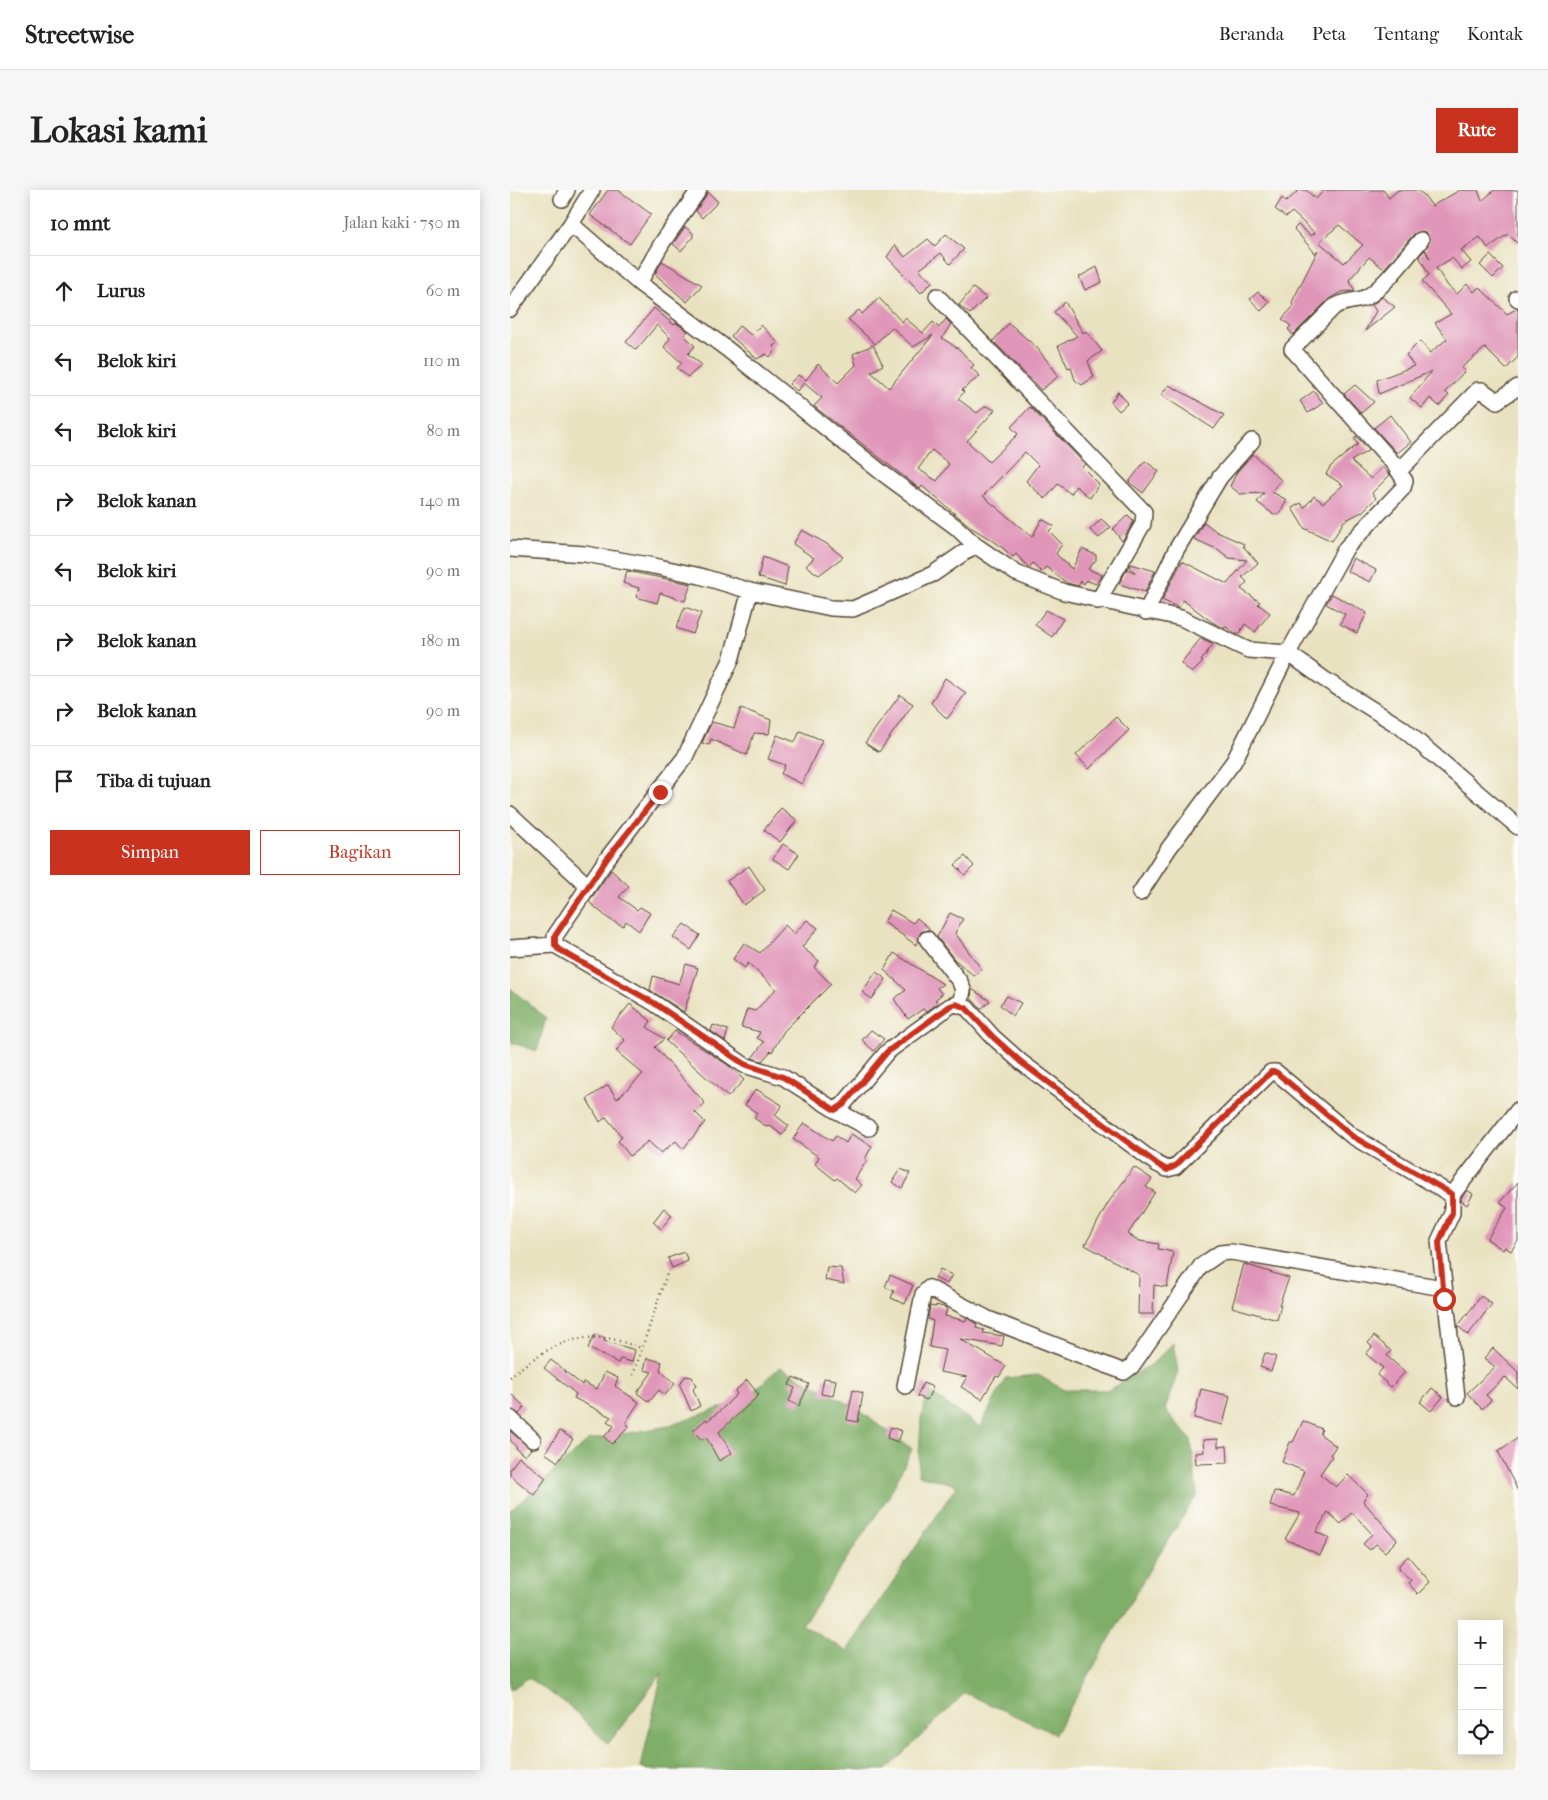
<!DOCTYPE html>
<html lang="id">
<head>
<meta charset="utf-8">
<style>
	:root { --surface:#fff; --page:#f6f6f6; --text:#222; --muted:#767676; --line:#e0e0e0; --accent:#c8321e }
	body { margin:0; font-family:"IM FELL French Canon",serif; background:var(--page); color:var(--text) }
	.controls { position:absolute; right:15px; bottom:15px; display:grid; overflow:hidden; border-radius:0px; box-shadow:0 2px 12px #0003 }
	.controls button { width:45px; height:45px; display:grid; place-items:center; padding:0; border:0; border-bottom:1px solid var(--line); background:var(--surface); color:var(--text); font:25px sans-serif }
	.stop { position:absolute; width:15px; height:15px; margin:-11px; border:4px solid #c8321e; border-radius:50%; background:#fff }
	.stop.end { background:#c8321e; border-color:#fff; box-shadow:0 1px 5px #0008 }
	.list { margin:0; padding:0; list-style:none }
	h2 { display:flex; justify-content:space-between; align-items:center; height:65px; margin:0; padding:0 20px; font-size:21px }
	h2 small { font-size:16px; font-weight:400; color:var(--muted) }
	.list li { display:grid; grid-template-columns:32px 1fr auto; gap:15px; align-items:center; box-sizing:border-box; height:70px; padding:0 20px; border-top:1px solid var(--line) }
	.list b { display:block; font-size:19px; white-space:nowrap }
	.list em { font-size:16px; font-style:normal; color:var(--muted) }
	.actions { display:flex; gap:10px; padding:15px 20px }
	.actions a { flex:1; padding:11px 0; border:1px solid var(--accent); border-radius:0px; text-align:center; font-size:18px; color:var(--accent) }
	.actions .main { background:var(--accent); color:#fff }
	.icon { flex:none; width:28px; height:28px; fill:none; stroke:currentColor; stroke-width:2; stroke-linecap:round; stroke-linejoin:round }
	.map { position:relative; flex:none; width:1008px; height:1580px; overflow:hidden; border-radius:0px }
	header { display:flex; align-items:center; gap:30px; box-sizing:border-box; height:70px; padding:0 25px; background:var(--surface); border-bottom:1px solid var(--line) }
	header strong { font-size:24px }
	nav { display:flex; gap:28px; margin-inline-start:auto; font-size:18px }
	.intro { display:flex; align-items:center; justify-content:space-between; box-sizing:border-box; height:120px; padding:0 30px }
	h1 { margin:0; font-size:35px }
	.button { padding:12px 22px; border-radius:0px; background:var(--accent); color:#fff; font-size:18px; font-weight:700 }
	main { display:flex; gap:30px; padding:0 30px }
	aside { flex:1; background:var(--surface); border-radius:0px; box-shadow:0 2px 12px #0003 }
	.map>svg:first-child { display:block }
	.forest { fill:#7fae67; stroke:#5d6c42 }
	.building { fill:#e096b9; fill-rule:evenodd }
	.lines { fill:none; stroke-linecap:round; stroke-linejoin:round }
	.minor-casing { stroke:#554636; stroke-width:18 }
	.path { stroke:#554636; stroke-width:2.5; stroke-dasharray:1 4; stroke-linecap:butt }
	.minor { stroke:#fff; stroke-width:15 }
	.route { stroke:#c8321e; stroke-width:6 }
</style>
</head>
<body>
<header>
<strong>Streetwise</strong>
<nav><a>Beranda</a><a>Peta</a><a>Tentang</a><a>Kontak</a></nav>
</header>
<div class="intro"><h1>Lokasi kami</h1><a class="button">Rute</a></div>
<main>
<aside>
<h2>10 mnt<small>Jalan kaki · 750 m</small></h2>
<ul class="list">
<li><svg class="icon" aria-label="ahead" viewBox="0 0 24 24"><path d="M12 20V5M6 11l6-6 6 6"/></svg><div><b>Lurus</b></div><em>60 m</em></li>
<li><svg class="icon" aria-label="left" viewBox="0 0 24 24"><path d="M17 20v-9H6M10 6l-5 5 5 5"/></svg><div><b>Belok kiri</b></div><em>110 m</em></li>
<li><svg class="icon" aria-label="left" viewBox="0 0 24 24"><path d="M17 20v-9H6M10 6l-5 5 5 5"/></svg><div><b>Belok kiri</b></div><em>80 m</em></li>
<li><svg class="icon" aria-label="right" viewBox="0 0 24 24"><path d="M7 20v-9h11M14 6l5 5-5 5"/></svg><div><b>Belok kanan</b></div><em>140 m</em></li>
<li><svg class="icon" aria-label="left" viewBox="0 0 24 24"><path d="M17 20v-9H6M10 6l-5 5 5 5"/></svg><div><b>Belok kiri</b></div><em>90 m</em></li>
<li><svg class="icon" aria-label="right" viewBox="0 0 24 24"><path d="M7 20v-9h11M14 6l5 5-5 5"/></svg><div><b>Belok kanan</b></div><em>180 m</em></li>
<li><svg class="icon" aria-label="right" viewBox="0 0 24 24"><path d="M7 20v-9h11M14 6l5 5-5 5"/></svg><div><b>Belok kanan</b></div><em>90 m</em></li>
<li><svg class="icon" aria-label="arrive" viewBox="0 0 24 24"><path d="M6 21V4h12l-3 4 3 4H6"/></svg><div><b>Tiba di tujuan</b></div></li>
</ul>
<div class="actions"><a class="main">Simpan</a><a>Bagikan</a></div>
</aside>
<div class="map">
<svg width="1008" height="1580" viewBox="0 0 1008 1580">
	<rect width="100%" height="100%" fill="#fdfcf7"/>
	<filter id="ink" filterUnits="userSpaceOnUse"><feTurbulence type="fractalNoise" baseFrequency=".02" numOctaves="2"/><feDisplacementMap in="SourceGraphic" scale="10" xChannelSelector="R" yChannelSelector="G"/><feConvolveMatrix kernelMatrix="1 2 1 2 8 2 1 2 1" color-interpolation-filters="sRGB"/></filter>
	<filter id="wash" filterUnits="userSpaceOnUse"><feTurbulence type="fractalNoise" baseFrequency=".0096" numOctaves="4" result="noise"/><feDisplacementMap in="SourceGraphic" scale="20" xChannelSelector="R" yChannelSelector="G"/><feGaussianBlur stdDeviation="1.12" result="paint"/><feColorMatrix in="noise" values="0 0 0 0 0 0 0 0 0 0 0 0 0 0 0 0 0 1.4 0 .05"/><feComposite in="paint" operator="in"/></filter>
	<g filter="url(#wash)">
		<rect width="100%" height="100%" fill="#e9e2c1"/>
		<path class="forest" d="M0,798l36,30 -9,33 -27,-9z
			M663,1153l5,28 -13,38 26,31 6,55 -45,70 -97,169 -90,-41 -79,77h-238l-7,-3 21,-94 -54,71 -41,-40 -39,-26 -18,12v-179l79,-71 80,-14 76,-27 35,-32 76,41 56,41 -23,47 -87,129 45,26 110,-166 -39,-10 3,-56 7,-28 52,36 26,-49 32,-3 26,15h45l43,-26z"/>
		<g id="blocks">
			<path class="building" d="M98,0h10l33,24 -21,30 -40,-29z
				M789,0h7l10,9 8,-9h59l6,8 9,-8h19l7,5 8,11 28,-16h18l4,11 12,-11h24v54l-10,-10 -20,14 -8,-11 -19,13 10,12 -9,7 -10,-11 -16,10 12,18 9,8 10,-10 7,8 5,-5 28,27 11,-6v49l-12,12 -21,-21 -24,20 4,3 -20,21 4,3 -10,11 -9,-8 -8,10 -12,-10 22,-27 -53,23 -2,-14 37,-14 -8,-11 14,-14 10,12 17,-14 -12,-16 16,-9 -29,-33 7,-6 -10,-19 6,-6 5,9 -5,-10 5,-8 -3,-8 -5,-2 -8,3 -30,35 -15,-12 -20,23 6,11 -14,1 -12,7 -36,36 -5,-6 3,-3 -9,-7 11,-12 -1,-5 26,-52 -3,3 -21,-24 4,-4 13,11 4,-3 -23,-21 -6,5 -11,-8 7,-11 4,4zM829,35l24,20 -19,18 -25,-21z
				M198,2l10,10 -16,16 -6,-7z
				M175,37l8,6v4l-12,14 -8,-7z
				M436,44l18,15 -14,15 -9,-11 -22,17 13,12 -11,11 -34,-36 8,-12 10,12 23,-18 7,7z
				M980,65l13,13 -10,10 -13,-13z
				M152,71l40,24 -15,17 -32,-28z
				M587,77l5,15 -17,8 -6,-13z
				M463,98l13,10 -16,16 -11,-9z
				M748,102l12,10 -9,9 -11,-12z
				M872,107l13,10 -30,24 11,-20 -4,-6z
				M369,108l23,24 3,-4 18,15 10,-11 6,6 7,-9 5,5 -9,14 18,12 14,15 -3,3 9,8 -18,14 2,2 -6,7 19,14 9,-7 9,4 -28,31 22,21 29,-28 -7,-7 19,-20 55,57 -3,3 17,17 -9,14 -14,-12 -5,8 -13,-10 -13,15 -19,-18 12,-16 -13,-13 -42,44 49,41 10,-18 12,7 -5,5 13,13 -6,10 16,15 10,-20 14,6v5l-8,9 14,6 -6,9 -10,-4 -2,4 -3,-3 -3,5 -11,-3 -21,-16 -5,5 -8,-9 -4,5 -13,-14 -3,3 -15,-13 -26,-16 -50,-42 -2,3 -100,-78 -6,-5 8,-8 -18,-15 -7,8 -8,-7 9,-9 8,5 12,-16 20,19 18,-18 -3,-11 20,-9 10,20 -12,7 18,16 44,-53 -20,12 -21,-20 -17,17 -27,-25 11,-9 3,4zM422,260l17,14 -12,17 -19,-12z
				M555,112l18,31 3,-2 16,20 -14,10 6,16 -12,8 -7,-5 -4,-13 -3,1 -10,-22 19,-10 -23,-24z
				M144,118l20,17 2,-2 12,8 -4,4 11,11 -7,8 14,11 -14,12 -11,-9 5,-5 -18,-16 6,-9 -13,-13 -21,25 -10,-8z
				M499,133l29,26 21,27 -18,14 -48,-49z
				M251,135l17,18 -5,3 2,4 -5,7 -4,-3 -9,5 -26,-23 8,-10 12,9z
				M659,195l55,30 -10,14 -53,-34z
				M845,195l19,17 -13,11 -17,-19z
				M804,201l9,12 -15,10 -8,-12z
				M608,202l10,11 -9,8 -8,-9z
				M880,225l21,27 -14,11 -23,-25z
				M846,246l13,14 -18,11 20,18 11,-12 8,8 -18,18 4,5 -14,14 -18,9 -12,20 -28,-13 -12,-20 9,-5 3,5 10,-12 9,7 20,-18 -17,-11 5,-8 27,-22 -4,-6z
				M743,264l28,26 -9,12 15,8 -8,14h-6l-16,-12 7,-9 -24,1 -10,-8 7,-14z
				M635,271l14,10 -16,22 -14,-11z
				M618,325l6,6 -12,20 -9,-12z
				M591,329l10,8 -12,11 -9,-8z
				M694,332l13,10 27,12 -1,2 15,17 -16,14 5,5 -6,7 19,13 -2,2 12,9 -15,19 -10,-8 -7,11 -12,-8 -2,1 -12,-6 -29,-22 -4,8 -17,-8 20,-39 45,23 20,-24 -18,-2 -10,-8 -25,-11z
				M292,340l25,14 16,13 -24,18 -13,-9 8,-8 -21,-14z
				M253,367l25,10 -3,19 -27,-9z
				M843,368l23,12 -6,12 -23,-11z
				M621,374l24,7 -10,21 -26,-8 8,-15 9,4 -7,-6z
				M117,381l64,13 -6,17 -25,-8 -3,10 -21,-6 3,-9 -16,-5z
				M822,404l35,19 -10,20 -17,-9 5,-10 -19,-10z
				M175,417l16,6 -8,21 -17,-6z
				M536,420l17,9 -11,18 -17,-12z
				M691,448l12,6 -12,17 2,1 -11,11 -11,-10z
				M435,488l21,15 -19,26 -16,-16z
				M390,505l13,9 -34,48 -14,-9z
				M231,518l30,12 -2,14 -15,-1 -7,22 -36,-16 -2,6 -7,-2 10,-21 22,6z
				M606,527l13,13 -40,39 -13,-14z
				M290,541l22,9 -20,44 -21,-10 4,-9 -17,-6 9,-24 18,7z
				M271,618l16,12 -17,22 -16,-12z
				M273,654l16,10 -10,15 -16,-10z
				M455,666l9,10 -9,9 -10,-10z
				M239,676l16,24 -21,15 -17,-24z
				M101,680l18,16 -10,11 18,13 3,-3 10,6 -11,18 -13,-10 -3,5 -14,-7 -20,-17z
				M381,720l22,13 4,-5 13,11 -9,3 -5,13 -32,-23z
				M440,723l13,6 -8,14 27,37 -8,6 -20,-17 -17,-22z
				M297,730l11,8 -16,19 17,14 -5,6 17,17 -47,47 -12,21 -1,-1 -9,10 -10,-3 12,-16 -7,-4 3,-6 -19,-5 6,-18 8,2 21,-22 -28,-26 -3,5 -12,-9 11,-16 16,10 25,-28 9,9z
				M174,734l16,11 -9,15 -18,-13z
				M384,763l49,31 -6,4 5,6 -7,6 3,3 -12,9 -3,-3 -15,10 -14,-20 12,-9 -22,-20z
				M176,774l12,4 -14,44 -34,-22 3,-14 26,8z
				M366,782l10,7 -14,20 -10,-7z
				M462,799l18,12 -9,8 -10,-11z
				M497,806l14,7 -8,13 -13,-11z
				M120,814l21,17 -4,6 17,12 -9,8 50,56 -10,9 10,10 -22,27 -7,-8 -15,12 -13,-12 -18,15 -12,-15 4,-4 -16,-20 -6,5 -13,-23 21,-14 9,14 26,-25 -27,-23 9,-11 -14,-13z
				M203,835l15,5 -3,11 -14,-10z
				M361,840l13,9 -10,12 -12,-11z
				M165,841l53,34 16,15 -16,17 -62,-56z
				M246,899l26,16 -7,10 14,11 -7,9 -13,-10 -2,2 -13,-9 3,-5 -12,-8z
				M294,933l28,18 4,-5 10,7 5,-9 21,12 -7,13 2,1 -12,19 7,6 -7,8 -18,-15 -2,2 -20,-16 4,-7 -26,-18z
				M624,977l18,12 -6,8 9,5 -27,42 12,7 19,3 -1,5 15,3 -6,35 -13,-2 -1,29h-15l1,-39 -54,-30 23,-42z
				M390,979l10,4 -8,15 -10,-6z
				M1008,992v59l-7,10 -6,-4 -2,3 -16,-11 20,-31 -7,-6z
				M957,1000l6,4 -6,11 -6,-4v-3z
				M154,1018l8,7 -11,14 -8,-7z
				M174,1062l4,9 -16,7 -4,-10z
				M734,1074l45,14 -10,27h2l-4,15 -45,-13z
				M317,1077l14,1 3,16 -19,-4z
				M430,1079l12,6 -5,9 -12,-6z
				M380,1085l23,10 -8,19 -14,-6 3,-7 -9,-4z
				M971,1106l11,8 -24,31 -10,-9z
				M426,1115l11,3 -2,8 21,5 1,-3 10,6 -1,4 8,2 -1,3 21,3 -2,10 -42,-7 46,27 -7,11 -3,-1 -14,23 -21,-12 6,-10 -27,-5 5,-22 -16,-3 4,-26 -5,-2 2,-13 6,1z
				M85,1144l10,4 -1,3 31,9 -3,12 -12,-3 -2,4 -30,-15z
				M864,1146l17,15 -4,5 18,16 -14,15 -14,-12 6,-7 -17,-14 6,-7 -4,-4z
				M983,1158l25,24v17l-13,-12 -19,18 5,5 -9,9 -15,-16 28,-26 -11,-9z
				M755,1163l11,4 -5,14 -11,-4z
				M137,1168l15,4 -2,8 15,14 -10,11 -6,-5 -10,12 -12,-9 15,-21 -8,-2z
				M41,1170l31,25 1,-3 14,7 8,-17 13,6 -3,8 24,16 -13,20 3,5 -17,17 -8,-7 10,-11 -7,-5 4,-4 -37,-19 2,-4 -32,-26z
				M175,1186l7,1 4,9 -3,3 7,17 -9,5 -11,-26z
				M283,1187l16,7 -10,22 -10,-5 6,-13 -6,-3z
				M314,1188l12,2 -3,16 -12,-2z
				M237,1190l12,15 -40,37 13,21 -13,8 -13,-24 -4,3 -9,-9 13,-12 1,2 14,-11 16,-16 -2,-3z
				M413,1193l10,4 -6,13 -10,-4z
				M922,1198l11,9 -12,14 -11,-9z
				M691,1199l29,7 -7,29 -29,-7z
				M343,1200l10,3 -5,29 -11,-2z
				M0,1203l15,14 -6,7 -9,-5z
				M793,1231l19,8 -2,5 16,12 -6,9 2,2 -12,17 16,13 12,-12 20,19 -5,7 34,39 -12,12 -9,-8 -6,6 -7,-6 9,-10 -20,-22 -11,12 -13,-12 -12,20 13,6 -9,17 -35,-16 15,-26 -30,-7 4,-15 20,5 10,-25 -22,-9 8,-20h3z
				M381,1237l11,4 -4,11 -11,-4z
				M0,1241l21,18 -6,7 -9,-7 1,-1 -7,-8z
				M50,1241l13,8 -15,23 -13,-9z
				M1008,1248v53l-20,-40z
				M708,1249v8l9,-1 1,17 -32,1 -1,-11 9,-1 -1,-12z
				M9,1267l27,21 -12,17 -24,-20v-6z
				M898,1366l22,26 -12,12 -10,-11 3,-3 -12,-11v-4z"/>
		</g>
	</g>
	<g filter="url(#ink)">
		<use href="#blocks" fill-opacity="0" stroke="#554636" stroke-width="1"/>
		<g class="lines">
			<g class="minor-casing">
				<path id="minor" d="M189,0l-37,53 -23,40 88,66 154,123 75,55 19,18 41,28 48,19 117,26 67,32 40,3 36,26 78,49 116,99
					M52,9l5,-9
					M61,34l68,59
					M427,106l207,216 -1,12 -45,77
					M1007,108l1,1
					M0,119l61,-85 21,-34
					M889,281l79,-81h4l15,11 21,-14
					M0,359l75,5 69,12 46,10 50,15 81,17 22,1 80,-35 42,-29
					M636,422l30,-62 44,-73 32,-36
					M0,624l78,72
					M630,703l29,-45 65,-87 54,-108 58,-105 57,-60 2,-7 -11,-17 -102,-115 42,-42c11,-7 23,-5 33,-10 16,-9 41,-42 54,-57
					M417,749l33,43 3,8 -3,15
					M45,755v-9l51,-76 79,-103 46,-97 19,-69
					M0,758l45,-3 99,58 90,62 39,12 52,33 8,-5 44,-53 63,-46 6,-2 11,4 26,29 28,25 136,102 10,5 8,-2 96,-95h5l76,64 100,59
					M325,920l34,18
					M395,1196l18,-92 6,-6 59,31 136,53 8,-6 69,-100 19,-13 11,-1 212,36
					M947,1207l-18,-156 13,-28v-18l66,-85
					M0,1228l23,22"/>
			</g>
			<path class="path" d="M123,1185l35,-104
				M0,1187c27,-23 57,-43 94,-39 13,1 26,7 38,10"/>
			<use href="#minor" class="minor"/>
		</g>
	</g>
	<g class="lines" filter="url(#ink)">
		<path class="route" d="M150,602l-54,68 -51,76v9l3,4 96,54 90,61 39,13 52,33 8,-5 44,-53 63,-46 6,-2 10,4 27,29 28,25 136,102 10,6 8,-4 96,-94h5l76,64 100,58v19l-13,29 5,57"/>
	</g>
</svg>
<div class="controls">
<button>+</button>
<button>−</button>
<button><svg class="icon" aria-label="locate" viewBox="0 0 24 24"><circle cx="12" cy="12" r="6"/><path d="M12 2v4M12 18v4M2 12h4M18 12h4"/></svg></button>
</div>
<div class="stop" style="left:934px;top:1109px"></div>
<div class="stop end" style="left:150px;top:602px"></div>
</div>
</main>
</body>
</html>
